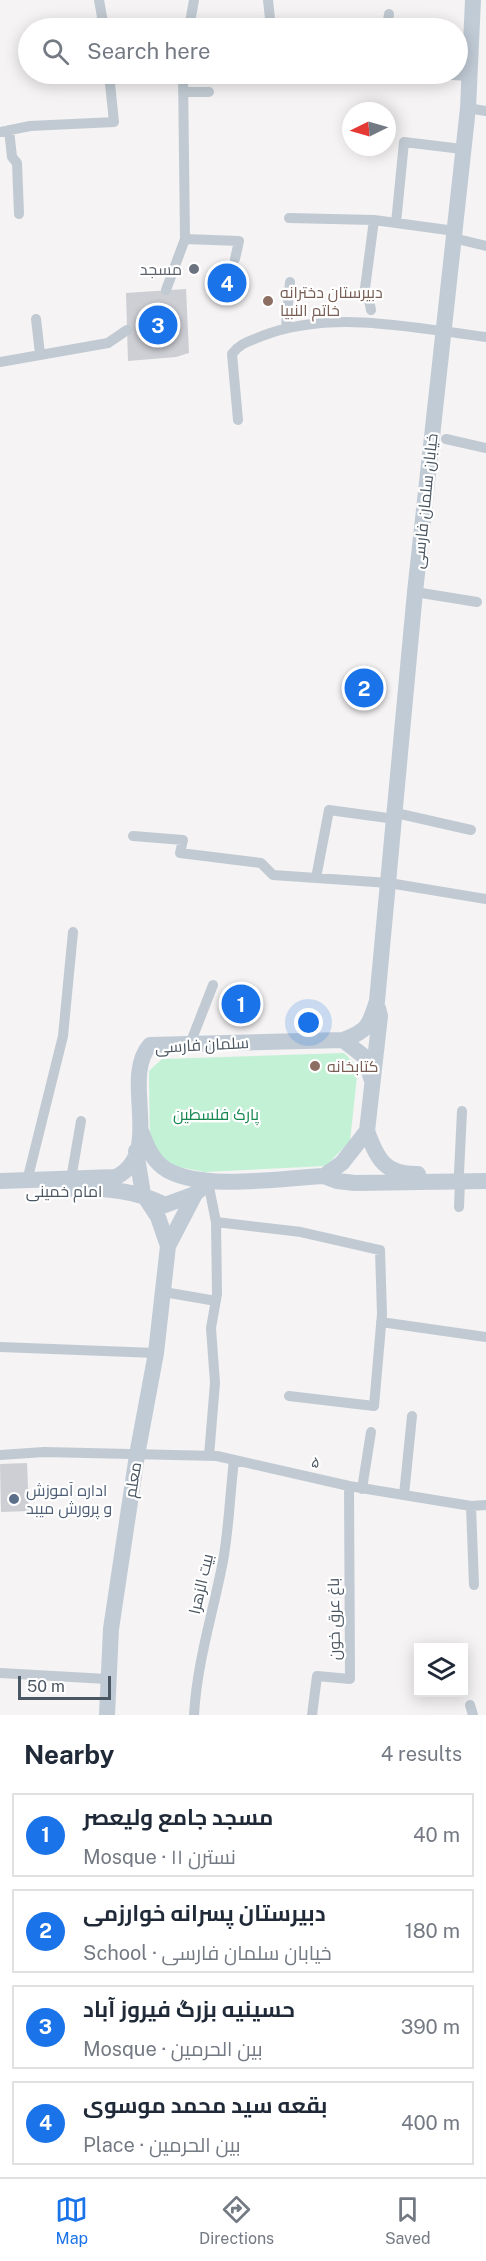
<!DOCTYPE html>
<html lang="en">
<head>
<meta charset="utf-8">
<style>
	:root { --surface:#fff; --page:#f2f2f3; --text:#1f2937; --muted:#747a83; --line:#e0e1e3; --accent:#1a73e8 }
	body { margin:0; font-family:"Public Sans",Cairo,sans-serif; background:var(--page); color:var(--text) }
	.controls { position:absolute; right:18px; bottom:18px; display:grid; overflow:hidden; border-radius:0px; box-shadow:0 3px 15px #0003 }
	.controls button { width:54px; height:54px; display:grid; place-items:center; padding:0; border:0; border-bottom:2px solid var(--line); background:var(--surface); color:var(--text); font:30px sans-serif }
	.compass { position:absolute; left:342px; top:102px; width:54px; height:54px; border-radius:50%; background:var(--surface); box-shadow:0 3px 15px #0003; rotate:265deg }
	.scale { position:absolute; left:18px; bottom:15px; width:93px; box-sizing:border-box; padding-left:6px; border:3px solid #4a5661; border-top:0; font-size:16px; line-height:21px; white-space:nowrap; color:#4a5661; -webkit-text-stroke:4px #fff; paint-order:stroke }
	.you { position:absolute; left:309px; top:1023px; width:21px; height:21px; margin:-15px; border:4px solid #fff; border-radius:50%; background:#1a73e8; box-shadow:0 0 0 9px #1a73e833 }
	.badge { display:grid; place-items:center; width:39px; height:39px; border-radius:50%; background:var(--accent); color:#fff; font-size:20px; font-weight:700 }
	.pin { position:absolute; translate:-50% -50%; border:3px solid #fff; box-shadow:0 2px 6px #0006 }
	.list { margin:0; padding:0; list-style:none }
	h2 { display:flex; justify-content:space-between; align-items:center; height:78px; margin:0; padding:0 24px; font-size:26px }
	h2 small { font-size:20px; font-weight:400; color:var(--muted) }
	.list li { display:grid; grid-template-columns:39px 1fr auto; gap:18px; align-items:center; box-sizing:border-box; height:84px; margin:0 12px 12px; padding:0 12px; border:2px solid var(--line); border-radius:0px }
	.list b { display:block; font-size:22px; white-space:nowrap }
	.list p { margin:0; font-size:20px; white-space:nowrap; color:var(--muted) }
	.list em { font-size:20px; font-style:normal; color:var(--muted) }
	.icon { flex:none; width:33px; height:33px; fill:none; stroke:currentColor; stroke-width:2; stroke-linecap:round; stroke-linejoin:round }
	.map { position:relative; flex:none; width:486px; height:1715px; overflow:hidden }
	.search { position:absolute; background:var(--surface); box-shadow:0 3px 15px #0003; left:18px; right:18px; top:18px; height:66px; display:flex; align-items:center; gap:15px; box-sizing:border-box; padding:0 21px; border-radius:33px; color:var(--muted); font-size:22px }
	.sheet { height:462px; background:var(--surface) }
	nav { display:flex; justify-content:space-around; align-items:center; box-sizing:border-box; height:84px; border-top:2px solid var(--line); background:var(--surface); font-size:16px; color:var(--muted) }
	nav a { display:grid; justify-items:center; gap:3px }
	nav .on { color:var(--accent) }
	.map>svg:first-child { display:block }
	.green { fill:#c3f1d5 }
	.building { fill:#cdcfd5 }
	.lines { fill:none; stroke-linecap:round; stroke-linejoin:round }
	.minor { stroke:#c1cad2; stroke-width:10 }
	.secondary { stroke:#c1cbd6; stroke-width:16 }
	.worship-dot { fill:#6b7280; stroke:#fff; stroke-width:2 }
	.education-dot { fill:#8d6e63; stroke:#fff; stroke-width:2 }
	.service-dot { fill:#5c6f8a; stroke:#fff; stroke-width:2 }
	.labels { text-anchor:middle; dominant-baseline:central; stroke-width:4.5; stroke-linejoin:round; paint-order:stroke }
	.worship-label { font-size:16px; fill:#5b616d; stroke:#fff; text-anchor:end }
	.education-label { font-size:16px; fill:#785e54; stroke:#fff; text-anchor:start }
	.street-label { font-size:16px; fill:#4a5661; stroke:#fff }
	.park-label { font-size:16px; fill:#17864f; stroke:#fff }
	.service-label { font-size:16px; fill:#4e5e75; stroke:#fff; text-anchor:start }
</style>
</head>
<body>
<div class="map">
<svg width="486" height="1715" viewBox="0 0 486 1715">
	<rect width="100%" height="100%" fill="#f5f3f3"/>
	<path class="green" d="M344,1053l14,14 -8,74 -24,25 -121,6 -37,-7 -18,-15 -1,-79 13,-12z"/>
	<path class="building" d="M186,289l3,64 -13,4 -48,4 -2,-68z
		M27,1463l2,48 -28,1 -1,-48z"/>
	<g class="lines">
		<path class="minor" d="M99,0l5,28
			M268,0l3,28
			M189,28l5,-28
			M387,28l2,-14
			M435,74l34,2
			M183,92h26
			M468,108l18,3
			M9,130l3,27 5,6 2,51
			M0,132l30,-6 84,-4 -5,-48
			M289,218l85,2 81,11
			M396,223l8,-81 58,7
			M453,238l33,8
			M185,239l54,2 -4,18
			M166,290l19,-51 -2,-165
			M371,310l-2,-10 -5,-4 10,-76
			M36,319l4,35
			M286,327l4,-45
			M0,362l108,-19 19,-13
			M238,420l-6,-66c8,-11 18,-13 30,-18 71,-27 151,-8 224,1
			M446,439l40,9
			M415,592l62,10
			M396,813l75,17
			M133,836l50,4 -3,13 81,10 12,12 116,8 97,16
			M316,878l13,-68 66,9
			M190,1044l23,-59
			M459,1173l3,-62
			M71,1179l10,-58
			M27,1181l36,-145 10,-104
			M208,1182l8,40 1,72 -6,34 4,55 -6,73
			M459,1207l1,-25
			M216,1222l85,10 79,18 2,64 -8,92 -85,-10
			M164,1292l52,9
			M381,1322l105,15
			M0,1347l156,6
			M0,1455l44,-3 173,4 132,30 122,20 15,-1
			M362,1489l9,-57
			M404,1495l8,-79
			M471,1506l3,79
			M0,1673l107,6
			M470,1705l3,10
			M194,1715c3,-53 19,-102 29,-154 6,-33 7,-68 11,-101
			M312,1715l5,-39 33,3 -1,-193"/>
		<path class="secondary" d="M343,1040l23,18 5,20
			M141,1131c6,15 11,30 26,39 37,21 114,8 157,6l13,5 18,2 131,-2
			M367,1131c10,28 18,44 51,43
			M136,1151l7,43 15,23 10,29
			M324,1176l18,-13 25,-32 13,-115 -2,-8
			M0,1181l116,-4c49,-25 4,-98 34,-132l193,-5c25,-9 26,-14 34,-39l38,-409 53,-484 5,-108
			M73,1189c33,-1 62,1 92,16l30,-11
			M107,1715l4,-86 26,-174 19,-102 12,-107 27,-52 13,-12"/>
	</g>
	<circle class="worship-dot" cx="194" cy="269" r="6"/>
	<g class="education-dot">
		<circle cx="268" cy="301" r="6"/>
		<circle cx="315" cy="1066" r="6"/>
	</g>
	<circle class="service-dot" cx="14" cy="1499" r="6"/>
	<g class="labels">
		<g class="worship-label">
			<text x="182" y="269">مسجد</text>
		</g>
		<g class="education-label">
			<text x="280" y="292">دبیرستان دخترانه<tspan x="280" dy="18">خاتم النبیا</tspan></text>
			<text x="327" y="1066">کتابخانه</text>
		</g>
		<g class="street-label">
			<text transform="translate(425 501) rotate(-84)">خیابان سلمان فارسی</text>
			<text transform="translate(202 1045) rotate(-3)">سلمان فارسی</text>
			<text x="64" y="1191">امام خمینی</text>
			<text transform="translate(316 1462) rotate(15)">۵</text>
			<text transform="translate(133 1480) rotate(-81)">معلم</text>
			<text transform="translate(201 1584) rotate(-77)">بیت الزهرا</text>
			<text transform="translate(334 1619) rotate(-91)">باغ عرق خون</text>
		</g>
		<g class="park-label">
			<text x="216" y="1114">پارک فلسطین</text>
		</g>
		<g class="service-label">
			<text x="26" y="1490">اداره آموزش<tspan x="26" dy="18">و پرورش میبد</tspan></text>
		</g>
	</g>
</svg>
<div class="controls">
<button><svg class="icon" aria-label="layers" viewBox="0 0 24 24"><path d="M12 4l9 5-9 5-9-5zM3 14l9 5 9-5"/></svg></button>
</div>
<svg class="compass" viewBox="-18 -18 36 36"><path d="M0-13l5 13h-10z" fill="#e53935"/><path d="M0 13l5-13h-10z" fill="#747a83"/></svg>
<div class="scale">50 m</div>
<div class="you"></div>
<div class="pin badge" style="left:241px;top:1004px">1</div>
<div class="pin badge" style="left:364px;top:688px">2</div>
<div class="pin badge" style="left:158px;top:325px">3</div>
<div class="pin badge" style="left:227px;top:283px">4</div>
<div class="search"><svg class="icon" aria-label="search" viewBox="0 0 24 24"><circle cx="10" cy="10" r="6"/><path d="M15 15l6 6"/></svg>Search here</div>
</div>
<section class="sheet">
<h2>Nearby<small>4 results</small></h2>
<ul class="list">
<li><span class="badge">1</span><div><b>مسجد جامع ولیعصر</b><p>Mosque · نسترن ۱۱</p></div><em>40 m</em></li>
<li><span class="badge">2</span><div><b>دبیرستان پسرانه خوارزمی</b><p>School · خیابان سلمان فارسی</p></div><em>180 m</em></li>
<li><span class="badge">3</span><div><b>حسینیه بزرگ فیروز آباد</b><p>Mosque · بین الحرمین</p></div><em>390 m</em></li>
<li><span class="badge">4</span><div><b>بقعه سید محمد موسوی</b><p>Place · بین الحرمین</p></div><em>400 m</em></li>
</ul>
</section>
<nav>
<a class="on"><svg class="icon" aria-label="map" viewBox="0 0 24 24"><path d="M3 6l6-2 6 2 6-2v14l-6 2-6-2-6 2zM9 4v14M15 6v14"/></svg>Map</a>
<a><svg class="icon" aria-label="directions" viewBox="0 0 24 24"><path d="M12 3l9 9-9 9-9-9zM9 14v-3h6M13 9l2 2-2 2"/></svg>Directions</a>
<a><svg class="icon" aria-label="saved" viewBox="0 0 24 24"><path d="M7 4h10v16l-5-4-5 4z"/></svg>Saved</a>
</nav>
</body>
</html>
